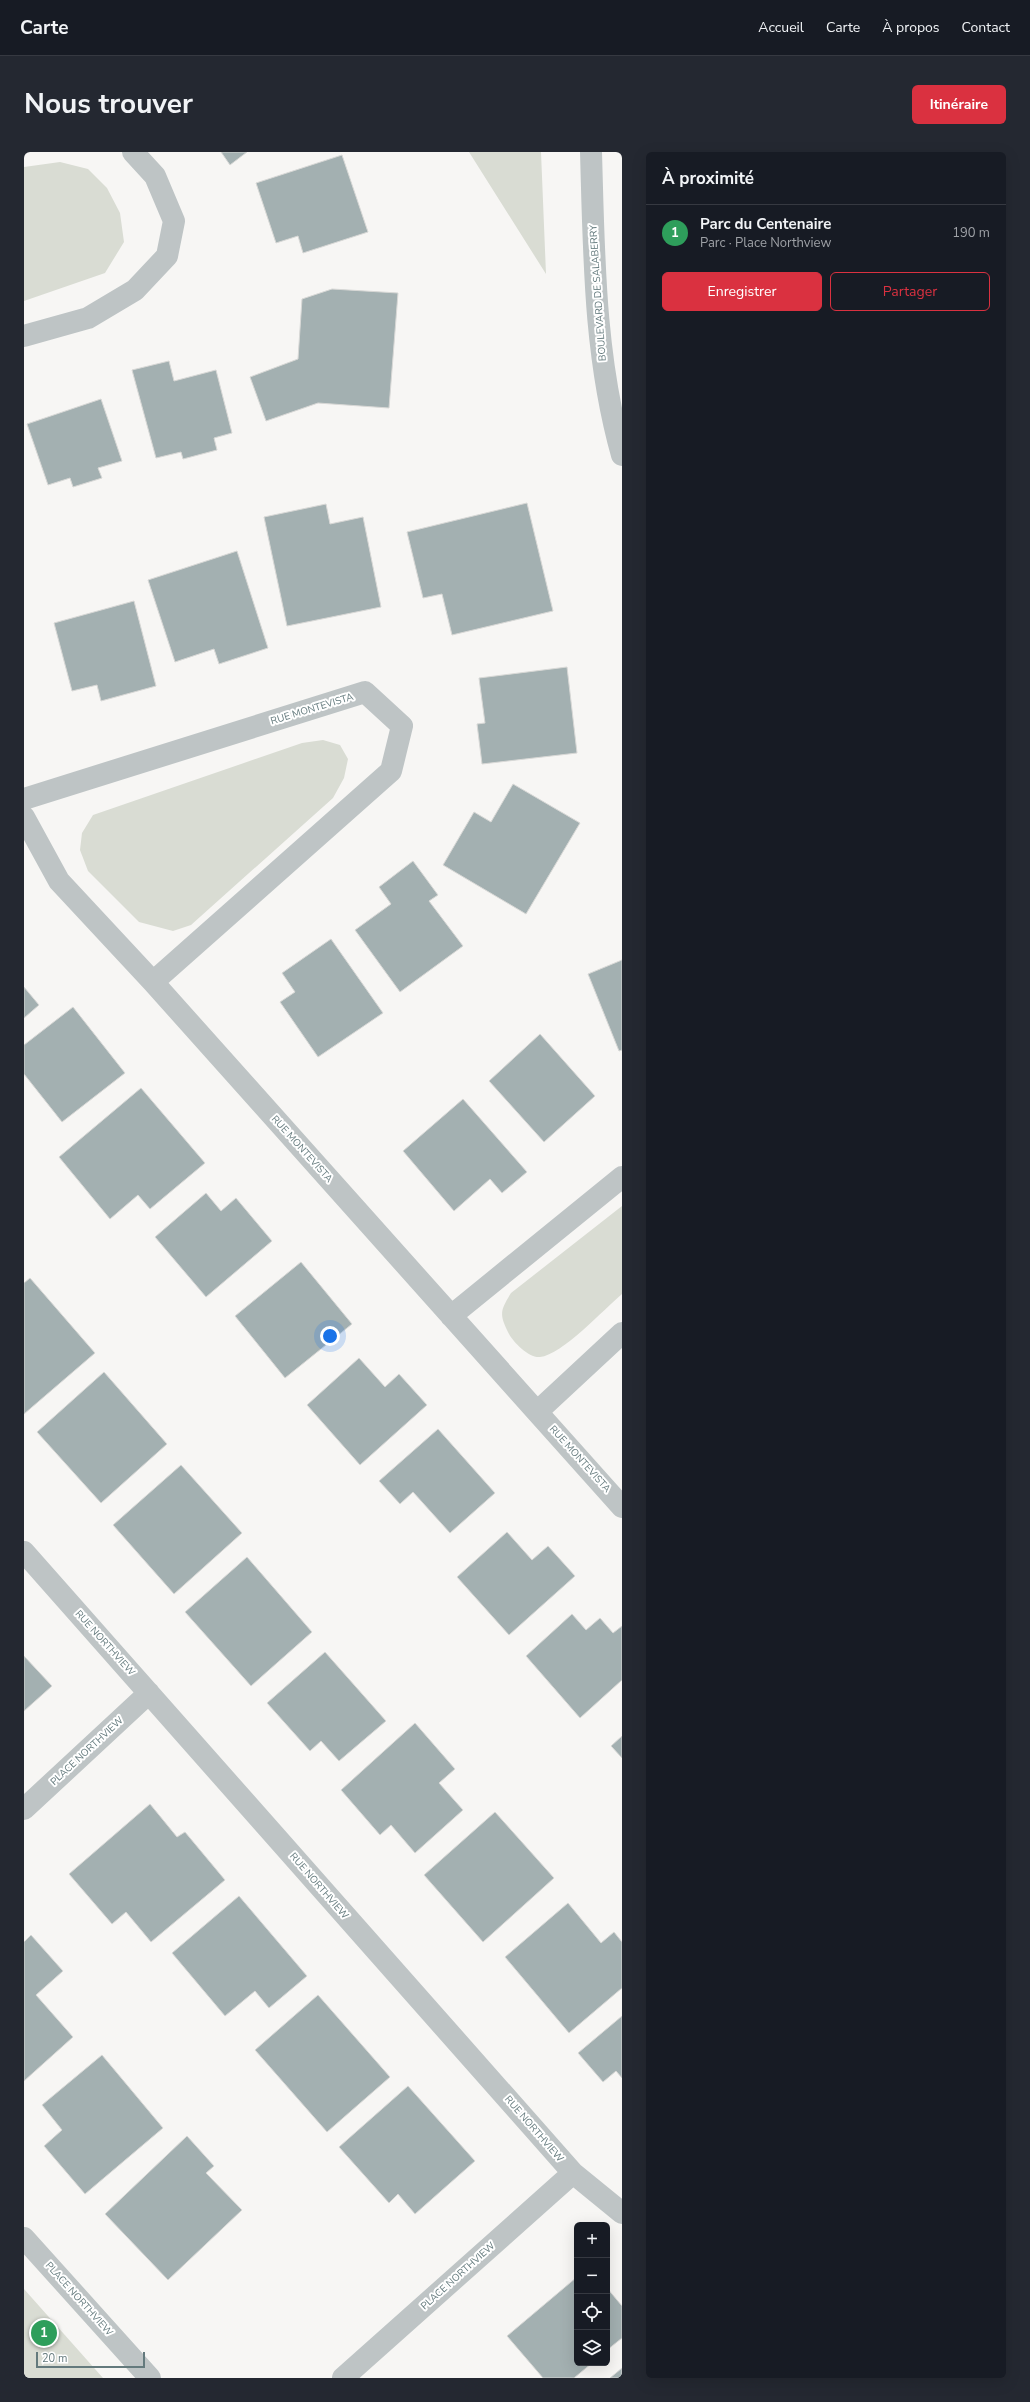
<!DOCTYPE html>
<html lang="fr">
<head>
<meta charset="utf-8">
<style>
	:root { --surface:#171b24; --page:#242831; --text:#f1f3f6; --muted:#9ea1a6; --line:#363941; --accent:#da3140 }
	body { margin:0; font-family:"Nunito Sans",sans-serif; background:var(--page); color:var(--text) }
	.controls { position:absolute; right:12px; bottom:12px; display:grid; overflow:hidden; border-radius:6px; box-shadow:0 4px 16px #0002 }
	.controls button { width:36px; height:36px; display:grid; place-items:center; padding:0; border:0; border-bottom:1px solid var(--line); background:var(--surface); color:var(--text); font:20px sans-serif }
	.scale { position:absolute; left:12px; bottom:10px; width:109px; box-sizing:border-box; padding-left:4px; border:2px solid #647a7d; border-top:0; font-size:11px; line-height:14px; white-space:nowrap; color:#647a7d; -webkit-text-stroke:3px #fff; paint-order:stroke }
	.you { position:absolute; left:306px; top:1184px; width:14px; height:14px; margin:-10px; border:3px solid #fff; border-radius:50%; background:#1a73e8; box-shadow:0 0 0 6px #1a73e833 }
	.badge { display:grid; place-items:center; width:26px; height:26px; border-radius:50%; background:var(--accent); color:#fff; font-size:13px; font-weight:700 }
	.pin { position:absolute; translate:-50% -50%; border:2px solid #fff; box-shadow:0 1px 4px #0006 }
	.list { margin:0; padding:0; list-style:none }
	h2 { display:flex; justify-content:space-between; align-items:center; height:52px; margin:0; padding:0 16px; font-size:17px }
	h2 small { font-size:13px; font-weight:400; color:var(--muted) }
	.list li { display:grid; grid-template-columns:26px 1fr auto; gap:12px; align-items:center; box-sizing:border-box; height:56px; padding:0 16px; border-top:1px solid var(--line) }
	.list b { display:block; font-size:15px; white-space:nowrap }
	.list p { margin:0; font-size:13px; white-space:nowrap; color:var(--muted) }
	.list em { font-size:13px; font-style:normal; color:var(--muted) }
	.actions { display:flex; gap:8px; padding:12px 16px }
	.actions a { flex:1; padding:9px 0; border:1px solid var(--accent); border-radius:6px; text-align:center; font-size:14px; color:var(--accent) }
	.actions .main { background:var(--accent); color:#fff }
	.icon { flex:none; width:22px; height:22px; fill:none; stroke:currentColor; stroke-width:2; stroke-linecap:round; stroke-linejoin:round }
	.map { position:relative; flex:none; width:598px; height:2226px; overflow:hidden; border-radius:6px }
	header { display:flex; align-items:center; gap:24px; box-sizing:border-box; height:56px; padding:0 20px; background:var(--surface); border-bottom:1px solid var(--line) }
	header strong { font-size:19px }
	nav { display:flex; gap:22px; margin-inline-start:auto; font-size:14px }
	.intro { display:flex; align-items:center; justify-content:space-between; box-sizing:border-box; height:96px; padding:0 24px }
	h1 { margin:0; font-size:28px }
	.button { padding:10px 18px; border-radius:6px; background:var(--accent); color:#fff; font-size:14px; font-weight:700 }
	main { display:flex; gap:24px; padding:0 24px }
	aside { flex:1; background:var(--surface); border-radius:6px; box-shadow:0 4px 16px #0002 }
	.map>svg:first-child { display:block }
	.green { fill:#d9dcd3 }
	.building { fill:#a3b0b1; stroke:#d8d8d6 }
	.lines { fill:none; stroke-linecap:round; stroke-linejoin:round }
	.minor { stroke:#bec4c5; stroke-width:22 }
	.tertiary { stroke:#bec4c5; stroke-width:22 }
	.labels { text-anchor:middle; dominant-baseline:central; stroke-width:4; stroke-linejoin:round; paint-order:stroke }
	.street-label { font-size:10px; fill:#647a7d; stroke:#fff }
</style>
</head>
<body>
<header>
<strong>Carte</strong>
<nav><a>Accueil</a><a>Carte</a><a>À propos</a><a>Contact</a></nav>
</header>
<div class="intro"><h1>Nous trouver</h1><a class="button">Itinéraire</a></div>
<main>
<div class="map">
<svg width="598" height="2226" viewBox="0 0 598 2226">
	<rect width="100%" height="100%" fill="#f7f6f4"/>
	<path class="green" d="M445,0h72l5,122z
		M36,10l28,7 19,19 13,25 4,29 -19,31 -81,28v-134z
		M299,588l17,5 8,14 -4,19 -11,20 -142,127 -18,6 -34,-9 -51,-51 -8,-21 2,-17 11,-18 209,-72z
		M598,1054v88c-18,15 -60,61 -82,63 -11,1 -26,-14 -31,-23 -10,-20 -9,-23 2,-41z
		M0,2137l79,89h-79z"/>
	<path class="building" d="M197,0h26l-17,13z
		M318,3l26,77 -65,21 -5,-17 -22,7 -20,-60z
		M308,137l66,4 -9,115 -71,-5 -52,18 -16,-44 48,-18 4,-60z
		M145,209l5,20 42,-11 16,63 -18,5 3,12 -34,9 -2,-7 -25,6 -24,-88z
		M77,247l21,62 -24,7 4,10 -29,9 -3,-9 -22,7 -21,-61z
		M503,351l26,108 -101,24 -10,-41 -19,4 -16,-66z
		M302,352l4,20 33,-7 18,90 -94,19 -23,-109z
		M213,399l31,97 -49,16 -5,-15 -39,13 -27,-82z
		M110,449l22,85 -55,15 -4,-16 -25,6 -18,-68z
		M543,515l10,86 -95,11 -5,-40 8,-1 -6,-45z
		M489,632l67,39 -54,91 -83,-49 31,-53 17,10z
		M389,709l25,34 -9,6 34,45 -63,46 -45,-62 36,-26 -12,-17z
		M307,787l52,74 -65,44 -38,-55 15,-10 -13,-19z
		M598,808v90l-3,1 -31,-77z
		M0,835l15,18 -15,13z
		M49,855l52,66 -63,49 -38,-48v-29z
		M516,882l55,62 -51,46 -55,-61z
		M117,936l64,75 -55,46 -12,-14 -28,24 -51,-62z
		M439,947l64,73 -25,21 -12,-14 -36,32 -51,-60z
		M182,1041l15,18 15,-13 36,43 -66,56 -51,-60z
		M277,1110l51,62 -67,54 -50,-62z
		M6,1126l65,75 -71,61v-131z
		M335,1206l26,29 14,-13 28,31 -67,60 -53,-60z
		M80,1220l63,72 -66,59 -64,-71z
		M414,1277l57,64 -45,40 -37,-41 -13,12 -21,-23z
		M157,1313l61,68 -68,61 -61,-69z
		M483,1380l25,28 16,-14 27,30 -66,59 -52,-58z
		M223,1405l65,75 -61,54 -66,-74z
		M548,1462l14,16 14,-12 13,15 9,-7v54l-42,38 -54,-62z
		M301,1500l61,69 -47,40 -18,-20 -11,10 -43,-48z
		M0,1504l28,30 -28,25z
		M391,1571l40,46 -16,14 24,27 -48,43 -24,-28 -11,10 -39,-45z
		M598,1584v22l-11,-12z
		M126,1652l27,33 8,-5 40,48 -74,62 -25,-30 -14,12 -43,-50z
		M471,1660l59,66 -71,64 -59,-67z
		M215,1744l68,80 -38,32 -14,-17 -30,25 -53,-63z
		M544,1751l33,40 13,-11 8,10v46l-53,45 -64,-76z
		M7,1783l32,36 -27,24 37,42 -49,44v-139z
		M294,1843l72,82 -63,55 -72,-82z
		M598,1864v62l-6,-7 -13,11 -25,-29z
		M78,1903l61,73 -78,66 -41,-48 18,-16 -20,-25z
		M384,1934l67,75 -60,53 -17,-20 -9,9 -50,-56z
		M163,1984l27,30 -8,7 36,37 -74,70 -63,-66z
		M553,2125v86h15l-18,15h-31l-36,-42z
		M583,2136l15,18v32l-15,12z
		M598,2216v10h-12z"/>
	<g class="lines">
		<path class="minor" d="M0,184l64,-18 47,-28 32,-34 7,-35 -19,-45 -22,-24
			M0,647l341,-107 37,34 -11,45 -238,211
			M0,665l35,64 94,101 469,525
			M427,1164l171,-139
			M513,1260l85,-79
			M0,1400l549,621 49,40
			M0,1657l125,-116
			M0,2086l126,140
			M319,2226l230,-205"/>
		<path class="tertiary" d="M567,0c3,102 3,204 31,303"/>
	</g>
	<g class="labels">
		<g class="street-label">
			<text transform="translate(574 141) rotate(-94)">BOULEVARD DE SALABERRY</text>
			<text transform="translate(288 557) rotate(-17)">RUE MONTEVISTA</text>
			<text transform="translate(278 997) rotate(48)">RUE MONTEVISTA</text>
			<text transform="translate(556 1307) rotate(48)">RUE MONTEVISTA</text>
			<text transform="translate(81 1491) rotate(48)">RUE NORTHVIEW</text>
			<text transform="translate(63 1599) rotate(-43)">PLACE NORTHVIEW</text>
			<text transform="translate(295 1734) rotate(49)">RUE NORTHVIEW</text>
			<text transform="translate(510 1977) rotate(49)">RUE NORTHVIEW</text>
			<text transform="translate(434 2124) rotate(-42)">PLACE NORTHVIEW</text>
			<text transform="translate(55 2147) rotate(48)">PLACE NORTHVIEW</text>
		</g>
	</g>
</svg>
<div class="controls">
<button>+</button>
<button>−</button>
<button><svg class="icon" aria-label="locate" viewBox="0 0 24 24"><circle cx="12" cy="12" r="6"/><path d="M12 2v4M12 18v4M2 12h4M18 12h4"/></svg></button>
<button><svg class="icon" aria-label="layers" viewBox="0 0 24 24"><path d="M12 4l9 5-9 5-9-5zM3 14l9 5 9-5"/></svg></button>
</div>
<div class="scale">20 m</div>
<div class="you"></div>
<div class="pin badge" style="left:20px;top:2181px;background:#2e9e5b">1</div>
</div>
<aside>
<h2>À proximité<small></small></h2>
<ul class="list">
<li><span class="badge" style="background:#2e9e5b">1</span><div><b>Parc du Centenaire</b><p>Parc · Place Northview</p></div><em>190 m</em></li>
</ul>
<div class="actions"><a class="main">Enregistrer</a><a>Partager</a></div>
</aside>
</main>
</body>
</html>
